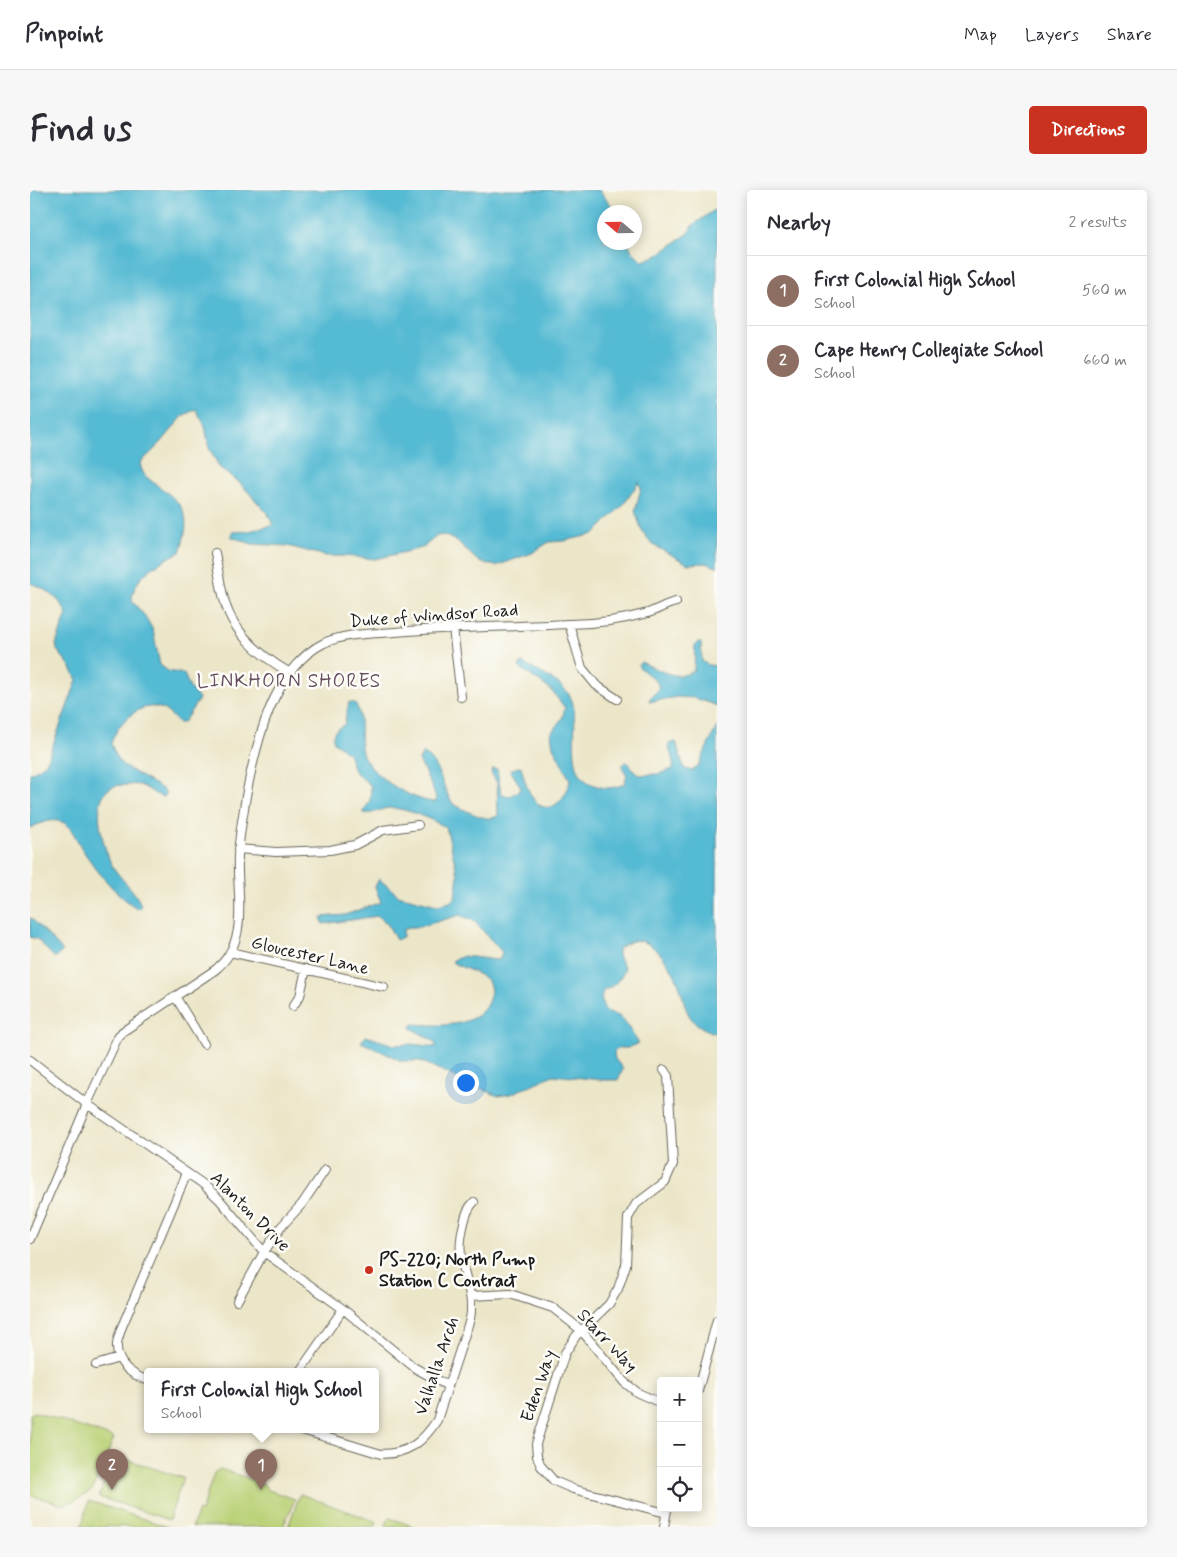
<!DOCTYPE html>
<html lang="en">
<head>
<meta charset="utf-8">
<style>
	:root { --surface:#fff; --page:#f7f7f7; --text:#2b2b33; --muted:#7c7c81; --line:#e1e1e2; --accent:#c8321e }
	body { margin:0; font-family:Mynerve,sans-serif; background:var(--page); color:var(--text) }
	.controls { position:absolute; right:15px; bottom:15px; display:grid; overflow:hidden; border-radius:5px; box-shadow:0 2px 12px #0003 }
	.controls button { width:45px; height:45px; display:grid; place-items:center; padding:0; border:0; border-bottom:1px solid var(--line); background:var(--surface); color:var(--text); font:25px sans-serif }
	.compass { position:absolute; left:567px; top:15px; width:45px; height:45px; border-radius:50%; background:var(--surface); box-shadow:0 2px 12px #0003; rotate:290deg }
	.you { position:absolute; left:435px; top:892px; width:18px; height:18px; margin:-12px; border:4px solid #fff; border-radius:50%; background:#1a73e8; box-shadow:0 0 0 8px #1a73e833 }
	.badge { display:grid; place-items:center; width:32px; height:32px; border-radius:50%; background:var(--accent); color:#fff; font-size:16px; font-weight:700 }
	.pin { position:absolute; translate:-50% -41px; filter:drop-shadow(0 1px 2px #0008) }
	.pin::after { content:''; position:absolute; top:26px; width:18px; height:15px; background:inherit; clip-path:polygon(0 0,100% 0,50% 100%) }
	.popup { position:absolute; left:114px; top:1178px; width:235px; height:65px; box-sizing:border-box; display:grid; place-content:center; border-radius:5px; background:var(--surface); filter:drop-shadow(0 1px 4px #0005); font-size:16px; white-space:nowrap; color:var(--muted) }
	.popup b { font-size:19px; color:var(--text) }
	.popup::after { content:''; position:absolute; left:50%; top:100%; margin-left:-10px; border:10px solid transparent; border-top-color:var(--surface) }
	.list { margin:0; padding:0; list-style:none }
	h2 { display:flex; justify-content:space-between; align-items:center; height:65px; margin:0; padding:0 20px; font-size:21px }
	h2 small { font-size:16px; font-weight:400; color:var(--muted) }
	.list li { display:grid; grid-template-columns:32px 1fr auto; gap:15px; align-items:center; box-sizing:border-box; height:70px; padding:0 20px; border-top:1px solid var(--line) }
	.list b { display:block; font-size:19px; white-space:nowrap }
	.list p { margin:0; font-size:16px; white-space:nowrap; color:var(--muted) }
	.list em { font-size:16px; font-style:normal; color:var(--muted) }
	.icon { flex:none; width:28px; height:28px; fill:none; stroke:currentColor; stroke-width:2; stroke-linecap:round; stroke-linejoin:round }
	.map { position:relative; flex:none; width:687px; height:1337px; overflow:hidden; border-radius:5px }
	header { display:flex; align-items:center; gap:30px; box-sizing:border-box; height:70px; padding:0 25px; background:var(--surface); border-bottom:1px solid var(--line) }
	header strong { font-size:24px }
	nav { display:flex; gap:28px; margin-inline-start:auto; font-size:18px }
	.intro { display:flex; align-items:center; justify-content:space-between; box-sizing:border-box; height:120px; padding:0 30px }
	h1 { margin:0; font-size:35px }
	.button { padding:12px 22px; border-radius:5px; background:var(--accent); color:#fff; font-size:18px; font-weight:700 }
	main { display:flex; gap:30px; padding:0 30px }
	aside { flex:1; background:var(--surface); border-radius:5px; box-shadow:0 2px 12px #0003 }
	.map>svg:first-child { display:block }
	.green { fill:#b9d074; stroke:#6a7648 }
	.water { fill:#55bad3; stroke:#386b78 }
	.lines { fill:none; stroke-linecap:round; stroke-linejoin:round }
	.minor-casing { stroke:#656359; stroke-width:10 }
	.minor { stroke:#fff; stroke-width:8 }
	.poi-dot { fill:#c8321e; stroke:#fdfcf7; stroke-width:2 }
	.labels { text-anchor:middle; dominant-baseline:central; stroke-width:5; stroke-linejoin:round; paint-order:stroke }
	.street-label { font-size:18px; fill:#1c1c1c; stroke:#fdfcf7 }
	.poi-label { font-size:18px; font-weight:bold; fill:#1c1c1c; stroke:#fdfcf7; text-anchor:start }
	.neighbourhood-label { font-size:19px; letter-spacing:1px; fill:#644d5e; stroke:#fdfcf7 }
</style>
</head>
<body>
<header>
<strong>Pinpoint</strong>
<nav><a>Map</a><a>Layers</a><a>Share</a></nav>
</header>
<div class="intro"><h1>Find us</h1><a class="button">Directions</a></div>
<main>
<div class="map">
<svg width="687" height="1337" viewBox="0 0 687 1337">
	<rect width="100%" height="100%" fill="#fdfcf7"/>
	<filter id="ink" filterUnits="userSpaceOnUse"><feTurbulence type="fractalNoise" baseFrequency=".02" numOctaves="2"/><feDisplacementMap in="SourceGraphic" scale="10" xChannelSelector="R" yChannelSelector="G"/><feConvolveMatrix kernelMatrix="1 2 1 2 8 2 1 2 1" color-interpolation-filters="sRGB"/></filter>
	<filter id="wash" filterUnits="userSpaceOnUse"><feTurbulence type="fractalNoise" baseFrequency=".0096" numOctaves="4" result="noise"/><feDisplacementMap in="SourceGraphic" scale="20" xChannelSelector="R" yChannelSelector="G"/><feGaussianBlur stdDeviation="1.12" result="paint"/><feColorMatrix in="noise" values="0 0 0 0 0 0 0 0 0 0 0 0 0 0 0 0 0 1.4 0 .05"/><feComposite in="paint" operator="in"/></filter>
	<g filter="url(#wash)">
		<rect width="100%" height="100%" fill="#ece6c9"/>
		<path class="green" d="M5,1222l79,26 -22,52 -10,7 -18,8 -34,-10v-81z
			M83,1265l70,23 -14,42 -70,-23z
			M190,1279l43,14 5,7 27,9 -12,28h-91l6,-16 3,1 13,-39z
			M270,1304l77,28 -2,5h-87z
			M59,1311l79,26h-87z
			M360,1328l25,9h-29l2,-8z"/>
		<path class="water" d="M0,0h569l12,15 3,7h-10v30l24,1 4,8 11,10 15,-6 31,-22 3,-7 25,-18v359l-11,-4 -18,1 -35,-19 -11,-14 -7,-20 6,-23 -2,-6 -15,22 -30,30 -30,7 -15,1 -17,11 -36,13 -17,-4 -21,-20 -14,-7 -7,1 -15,12 -47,11 -31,-3h-18l-38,-10 -36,-2 -20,-7v-5l17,-1 24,-6 -5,-11 -29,-32 -19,-14 -11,-20 -4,-22 -9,-17 -12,6 -24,29 -20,19c2,13 8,15 18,23 30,21 33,32 22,66 -20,10 -48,24 -48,49l13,15 8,14 7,35 8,6 16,3 6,14 9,11 -16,24h-4c-5,-4 -12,-13 -19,-15 -22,-7 -44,17 -49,36l7,16 7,7 39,23 2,4 -2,3c-9,-1 -15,-9 -24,-12 -4,-1 -11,0 -16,0 -38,-1 -23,55 -14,76 7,17 26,28 31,45l-3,3c-23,-15 -39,-35 -54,-57 -5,-7 -11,-22 -17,-27 -11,-9 -26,-2 -37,3v-55l10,-5 7,-7 30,-81 -7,-14 -13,-16 -1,-6 11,-30c-7,-16 -22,-26 -37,-31z
			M668,452l3,1 1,18 6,4 9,1v42l-2,-3 -20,-7 -18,-1 -28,5 1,-4 9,-9 -2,-7 -19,-16 3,-4c17,7 37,21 53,8l1,-25z
			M492,473c16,9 38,17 48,33 13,24 -9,78 24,89 11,4 19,4 30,-1l3,-8 -5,-10 4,-5 12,14 20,-1 15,-5c1,-11 -4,-17 -4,-25l7,-2 8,26 8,3 6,-5 19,-40v308c-10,-4 -19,-7 -26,-16 -7,-9 -8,-25 -13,-36 -6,-15 -26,-46 -46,-41 -5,2 -10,5 -14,8v7l7,13c-4,9 -11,18 -21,21 -3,5 -3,9 -1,15 2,12 13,6 20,15 6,7 10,16 16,23l-11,5h-10l-4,4 1,7 8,10 -5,11h-16l-49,-5 -42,19 -13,2 -78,-35h-18l-41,-19 5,-6 28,9 18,-1 24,3 -1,-5 -24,-14 2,-4c27,2 69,5 77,-28 2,-7 0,-13 -5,-18 -9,-6 -22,-10 -32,-15v-3l11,-4 33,4 3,-1 2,-7 -28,-31 -14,-6 -41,12h-10l-6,3v7l-7,3 -8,-15 -10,-9 -55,8 -2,-7 24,-2 36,-13 -6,-15 4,-8 19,16 39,10 13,-3 5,-4 3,-23 -12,-48c-14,-7 -39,-19 -56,-19 -10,0 -16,7 -26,5l-1,-1 7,-11 1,-15 -17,-15 -6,-18 -14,-11c-3,-10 2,-13 10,-17l5,-23 6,1c8,12 4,30 6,45 3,25 52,54 75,54l-1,-8 -16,-34 4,-7c17,11 19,35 30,51 11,5 36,21 45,11l-1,-32 -6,-11 1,-3h5l4,25 8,2 10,-5 2,-4 -11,-17 11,-4c3,12 6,26 15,36 16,16 32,-7 34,-22l-17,-34 -2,-13 11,-15 3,-10 -14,-18 -32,-23z
			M0,727l33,34 -8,7 -18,-19 -7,-2z"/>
	</g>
	<g filter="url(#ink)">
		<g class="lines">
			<g class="minor-casing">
				<path id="minor" d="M185,363c3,15 5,31 9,46 8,34 37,57 66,74
					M539,434l13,44 14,17 21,14
					M423,438l8,69
					M208,659l38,3 54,-2 25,-5 28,-15 35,-5
					M200,762l154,35
					M145,806l29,48
					M263,816l7,-10 6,-27
					M0,870l57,44 116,80 16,15 45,53 79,57 72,59 33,18
					M634,880l4,6 5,88 -8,18 -29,22 -8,14 -2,47 -8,24 -9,15 -33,32 -11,17 -29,91 1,12 4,10 13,15 19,8 93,24
					M0,1049l57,-135 30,-65 5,-7 93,-62c36,-29 21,-75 23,-114 1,-20 5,-40 8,-60 10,-52 26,-127 78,-153 22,-10 48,-9 71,-11 58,-5 116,-5 174,-8 26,0 53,-4 79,-11 9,-3 18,-9 28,-11
					M441,1106l39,-2 43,14 28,22 43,52 14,11 23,10
					M207,1111l27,-49 17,-25 21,-23 23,-34
					M66,1175l23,-7
					M270,1181l43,-62
					M117,1190c-15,-5 -31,-16 -30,-35 0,-5 3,-11 4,-16l66,-156
					M668,1201l19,-71
					M269,1239l82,25c27,0 42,-12 56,-34l33,-101c4,-21 -4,-37 -8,-58 -3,-12 -1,-26 2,-38 2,-9 4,-15 10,-21
					M634,1337l3,-17"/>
			</g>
			<use href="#minor" class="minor"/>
		</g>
	</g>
	<circle class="poi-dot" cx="339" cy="1080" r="5"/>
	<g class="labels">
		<g class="street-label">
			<text transform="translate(404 426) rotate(-4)">Duke of Windsor Road</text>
			<text transform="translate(280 766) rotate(13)">Gloucester Lane</text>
			<text transform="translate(220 1022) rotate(45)">Alanton Drive</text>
			<text transform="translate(577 1151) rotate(47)">Starr Way</text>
			<text transform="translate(407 1176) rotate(-71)">Valhalla Arch</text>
			<text transform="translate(509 1196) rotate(-71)">Eden Way</text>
		</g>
		<g class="poi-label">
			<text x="349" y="1070">PS-220; North Pump<tspan x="349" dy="21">Station C Contract</tspan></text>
		</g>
		<g class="neighbourhood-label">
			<text x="259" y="491">LINKHORN SHORES</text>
		</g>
	</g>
</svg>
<div class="controls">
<button>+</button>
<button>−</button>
<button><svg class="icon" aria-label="locate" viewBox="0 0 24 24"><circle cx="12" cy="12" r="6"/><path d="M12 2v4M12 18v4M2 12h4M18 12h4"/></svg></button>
</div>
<svg class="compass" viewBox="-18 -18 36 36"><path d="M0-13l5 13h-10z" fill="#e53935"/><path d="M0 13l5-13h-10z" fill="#7c7c81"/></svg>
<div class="you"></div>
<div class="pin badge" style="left:231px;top:1300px;background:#8d6e63">1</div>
<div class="popup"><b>First Colonial High School</b>School</div>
<div class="pin badge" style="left:82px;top:1300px;background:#8d6e63">2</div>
</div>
<aside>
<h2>Nearby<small>2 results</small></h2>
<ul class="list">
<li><span class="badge" style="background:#8d6e63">1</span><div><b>First Colonial High School</b><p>School</p></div><em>560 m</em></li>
<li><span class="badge" style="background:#8d6e63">2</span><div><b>Cape Henry Collegiate School</b><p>School</p></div><em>660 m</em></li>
</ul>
</aside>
</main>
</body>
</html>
